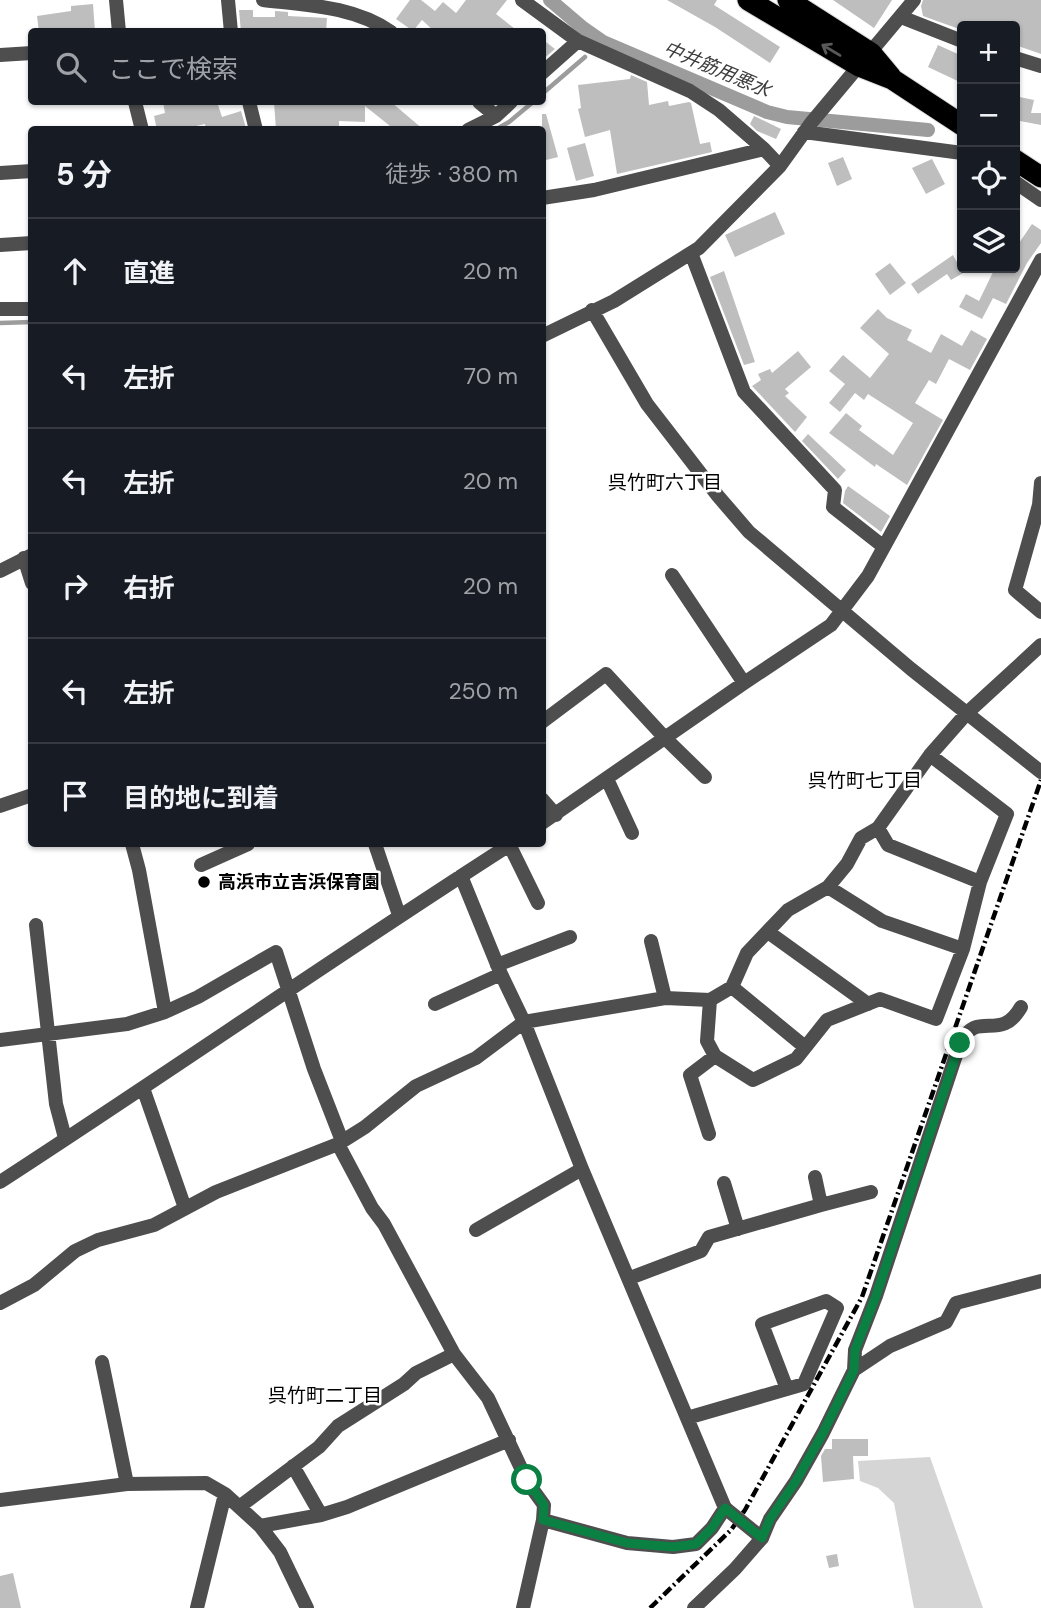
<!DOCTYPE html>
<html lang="ja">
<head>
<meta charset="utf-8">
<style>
	:root { --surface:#171b24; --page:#242831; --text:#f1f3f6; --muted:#9ea1a6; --line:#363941 }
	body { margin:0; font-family:"DM Sans","Noto Sans JP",sans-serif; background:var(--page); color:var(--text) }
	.controls { position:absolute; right:21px; top:21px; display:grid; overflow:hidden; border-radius:7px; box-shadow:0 2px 5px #0004 }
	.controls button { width:63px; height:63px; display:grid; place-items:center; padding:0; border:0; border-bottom:2px solid var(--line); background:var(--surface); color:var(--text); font:35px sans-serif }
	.stop { position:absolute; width:21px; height:21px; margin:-16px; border:5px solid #0b8043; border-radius:50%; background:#fff }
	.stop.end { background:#0b8043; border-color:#fff; box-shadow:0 2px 7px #0008 }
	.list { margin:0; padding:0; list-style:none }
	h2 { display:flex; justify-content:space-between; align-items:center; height:91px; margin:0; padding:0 28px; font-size:30px }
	h2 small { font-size:23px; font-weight:400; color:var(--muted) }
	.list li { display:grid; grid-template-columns:46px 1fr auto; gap:21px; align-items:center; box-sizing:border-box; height:105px; padding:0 28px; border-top:2px solid var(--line) }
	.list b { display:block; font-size:26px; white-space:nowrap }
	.list em { font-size:23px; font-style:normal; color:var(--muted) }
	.icon { flex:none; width:38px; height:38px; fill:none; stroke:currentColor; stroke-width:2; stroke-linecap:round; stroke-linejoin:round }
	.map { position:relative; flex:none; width:1041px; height:1608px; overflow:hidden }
	.search { position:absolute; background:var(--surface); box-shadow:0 2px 5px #0004; left:28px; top:28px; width:518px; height:77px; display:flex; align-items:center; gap:18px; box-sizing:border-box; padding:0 24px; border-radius:7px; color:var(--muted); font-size:26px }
	.panel { position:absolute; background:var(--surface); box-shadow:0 2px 5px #0004; left:28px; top:126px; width:518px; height:721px; border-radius:7px }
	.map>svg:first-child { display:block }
	.green { fill:#d5d5d5 }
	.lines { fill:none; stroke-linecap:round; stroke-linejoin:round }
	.stream { stroke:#9c9c9c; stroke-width:4.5 }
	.canal { stroke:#9c9c9c; stroke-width:14 }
	.building { fill:#bebebe }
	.highway-casing { stroke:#dbdbdb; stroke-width:23 }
	.minor { stroke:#4e4e4e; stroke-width:14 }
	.highway { stroke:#000; stroke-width:21 }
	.rail { stroke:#000; stroke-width:4.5; stroke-dasharray:10 3.5 2 3.5; stroke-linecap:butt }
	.minor-bridge { stroke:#4e4e4e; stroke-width:14 }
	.oneway { stroke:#595959 }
	.route { stroke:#0b8043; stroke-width:9 }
	.poi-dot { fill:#000; stroke:#fff; stroke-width:2.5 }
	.labels { text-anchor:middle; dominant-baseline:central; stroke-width:5; stroke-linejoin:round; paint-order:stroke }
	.poi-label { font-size:18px; font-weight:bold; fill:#000; stroke:#fff; text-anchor:start }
	.water-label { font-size:19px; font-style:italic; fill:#3d3d3d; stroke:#fff }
	.neighbourhood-label { font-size:19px; fill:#000; stroke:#fff }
</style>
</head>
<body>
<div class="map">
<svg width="1041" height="1608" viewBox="0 0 1041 1608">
	<rect width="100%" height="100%" fill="#fff"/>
	<path class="green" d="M930,1457l53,151h-69l-20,-105 -16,-15 -18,-7 -2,-20z"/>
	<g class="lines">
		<path class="stream" d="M602,43l1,-1
			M542,94l43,-37
			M495,130l14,-8 24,-20
			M0,323l32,-1"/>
		<path class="canal" d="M550,0l33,28 20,14 164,70 20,5 141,13"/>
	</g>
	<path class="building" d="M410,0h11l14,11 8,-9 13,11 10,-13h41l-11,14 23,18h-84l-13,-12 -9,11 -17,-12z
		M667,0h50l-3,5 66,42 -10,16 -55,-36z
		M833,0h59l-18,28z
		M923,0h118v54l-26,-9v-19h-53v4l-39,-14 -2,-10z
		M93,4l2,28h-56l-2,-16 34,-5v-5z
		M239,10h14v7h22v-6l13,1v4l39,2 -1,14h-85z
		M542,39l13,10 -13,11z
		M938,45l24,11v27l-34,-16z
		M631,75l16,7 2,23 19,-4 1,5 20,-4 2,1 9,41 10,-2 2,10 -95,22 -7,-44 -25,7 -7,-28 3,-1 -3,-23 52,-6z
		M1015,96l19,4 -3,13h10v12l-26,-5z
		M163,102h54l5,15 19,-6 5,17 -40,2 -1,-6 -27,6h-21l-3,-14 11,-3z
		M274,102l75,3v-3h42l33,28h-29l-30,-24v16l-26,-1v9h-16v-4l-47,4z
		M542,114h4l12,43 -16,4z
		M754,116l27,13 -5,10 -19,-8 -7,-7z
		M585,143l9,33 -18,5 -9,-33z
		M843,157l9,22 -15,7 -9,-23z
		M932,159l13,25 -19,10 -14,-26z
		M775,212l10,22 -50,23 -10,-22z
		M1032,224l9,6v13l-14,20 -21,41 -13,-6 -11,21 -23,-12 7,-13 13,7 16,-33h20v-19z
		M953,255l10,18 -12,7 -4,-6 -29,20 -7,-10z
		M890,263l16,20 -16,12 -15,-21z
		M724,271l31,91 -11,3 -34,-88z
		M878,309l9,9 25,12 -5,10 24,13 10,-19 21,12 9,-16 16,9 -17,31 -21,-11 -13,25 -7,-4 -14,23 28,17 -36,65 -31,-21 -1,3 -46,-34 17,-20 16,13 -3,4 34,25 20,-32 -45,-29 -4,6 -9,-7 -15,19 -11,-9 16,-19 -16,-13 14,-16 27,23 19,-24 -29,-26z
		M798,351l13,16 -26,22 4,4 -4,3 22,21 -12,15 -43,-46 9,-6 -3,-6 12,-5 2,4z
		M808,434l38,36 -8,9 -36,-38z
		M848,486l42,30 -9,16 -38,-29 2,-12z
		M832,1439h36v17h-15l1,23 -31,3 -2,-26 4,-7h7z
		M837,1554l2,12 -10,2 -3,-12z
		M13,1573l8,35h-21v-32z"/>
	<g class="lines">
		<g class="highway-casing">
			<path id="highway" d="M748,0l111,66 33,13 70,46
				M788,0l83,53 20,24
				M1015,160l26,17"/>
		</g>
		<path class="minor" d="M116,0l3,32
			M228,0l3,32
			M263,0c43,5 91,6 128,32
			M522,0l56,41 112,50 29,19 45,39
			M901,17l61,24
			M0,55l32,-2
			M1015,58l26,8
			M542,73l36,-32
			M135,102l7,28
			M249,102l7,28
			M479,102l17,14
			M468,130l28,-14 15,-14
			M804,132l158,21
			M0,173l32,-2
			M1015,182l26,18
			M542,198l52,-8 170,-41 16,17
			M0,245l32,-2
			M691,253l53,139 91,98 -2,17 51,40
			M0,309h32
			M592,310l55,94 71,92 31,36 162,137 130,103
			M542,336l72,-35 85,-53 81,-82 31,-43 103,-123
			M1041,483l-2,22 -24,85 26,22
			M24,558l8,25
			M0,571l32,-16
			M672,575l72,108
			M542,722l64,-48 59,64 40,39
			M930,755l77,59 -27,68 -92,-37 -10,-17 52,-73 37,-42 74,-68
			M607,779l25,54
			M542,799l14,16
			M0,806l32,-11
			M542,823l202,-140 87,-58 37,-49 173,-316
			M132,844l7,26 26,142
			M375,844l24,71
			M509,844l29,59
			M201,865l47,-21
			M461,876l40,98 23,48 58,147 143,339 -13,20 -16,16 -23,3 -46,-4 -84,-23
			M828,887l19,-23 14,-26 17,-10
			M36,925l20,179 9,34
			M768,932l100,72
			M651,941l14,57
			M497,965l73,-28
			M732,987l15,-34 41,-43 40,-23 54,34 81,28
			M435,1004l66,-30
			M0,1040l127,-16 38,-12 33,-15 78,-45 38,117 28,72
			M805,1047l-73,-60 -22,13 -3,41 8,15 38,24 43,-21 31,-39 53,-21 56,20 27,-70 17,-67
			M143,1088l42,120
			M709,1134l-19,-59 25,-19
			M338,1144l34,64 12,16 70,130 34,44 40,85 16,22 -1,15 -20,88
			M815,1177l6,28 50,-13
			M0,1182c171,-111 339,-228 511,-338
			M724,1183l14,46
			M476,1230l106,-61
			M630,1278l71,-27 8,-14 112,-32
			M0,1303l34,-18 41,-34 23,-11 56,-15 62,-33 122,-48 27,-17 51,-41 60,-28 48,-36 141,-24 45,2
			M102,1362l25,122
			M854,1370l1,-20 21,-54 84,-253c18,-35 40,1 61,-36
			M687,1418l117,-34 33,-76 -11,-7 -64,23 25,65
			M293,1466l28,49
			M0,1500l127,-16 79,-1 19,11 35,32 20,26 27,56
			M239,1507l80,-60 19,-21 66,-42 12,-11 38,-19
			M260,1526l61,-11 26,-8 162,-67
			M197,1608l28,-114
			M694,1608l41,-39 27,-31 8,-19 26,-38 27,-48 31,-63 36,-24 56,-24 10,-19 85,-22"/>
		<use href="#highway" class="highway"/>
		<path class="rail" d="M650,1608l81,-78 14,-20 117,-213 179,-517"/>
		<path class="minor-bridge" d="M725,1508l37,30"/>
	</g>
	<defs><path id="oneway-shaft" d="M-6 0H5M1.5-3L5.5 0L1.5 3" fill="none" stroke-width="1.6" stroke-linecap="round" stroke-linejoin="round" transform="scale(1.75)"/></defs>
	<use class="oneway" href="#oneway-shaft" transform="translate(831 50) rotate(-149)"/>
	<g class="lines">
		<path class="route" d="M527,1480l17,25 -1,15 84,23 46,4 23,-3 16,-16 13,-20 37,30 8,-19 26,-38 27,-48 31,-63 1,-20 21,-54 84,-253"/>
	</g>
	<circle class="poi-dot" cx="204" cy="882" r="7"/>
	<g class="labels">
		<g class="poi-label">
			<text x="218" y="882">高浜市立吉浜保育園</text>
		</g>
		<g class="water-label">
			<text transform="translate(717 69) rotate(23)">中井筋用悪水</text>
		</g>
		<g class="neighbourhood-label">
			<text x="665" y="482">呉竹町六丁目</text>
			<text x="865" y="780">呉竹町七丁目</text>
			<text x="325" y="1395">呉竹町二丁目</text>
		</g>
	</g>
</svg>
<div class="controls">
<button>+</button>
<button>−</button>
<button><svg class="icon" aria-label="locate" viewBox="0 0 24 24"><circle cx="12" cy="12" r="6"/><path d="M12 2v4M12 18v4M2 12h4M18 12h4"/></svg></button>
<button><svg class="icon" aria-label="layers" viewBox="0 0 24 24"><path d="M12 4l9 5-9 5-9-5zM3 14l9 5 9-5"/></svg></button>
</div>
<div class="stop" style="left:527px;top:1480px"></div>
<div class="stop end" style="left:960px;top:1043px"></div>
<div class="search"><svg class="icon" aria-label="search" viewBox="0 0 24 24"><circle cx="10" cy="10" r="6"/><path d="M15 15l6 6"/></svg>ここで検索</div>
<section class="panel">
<h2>5 分<small>徒歩 · 380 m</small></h2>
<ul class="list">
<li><svg class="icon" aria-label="ahead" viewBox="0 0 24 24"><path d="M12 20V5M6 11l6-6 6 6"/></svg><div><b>直進</b></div><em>20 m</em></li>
<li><svg class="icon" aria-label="left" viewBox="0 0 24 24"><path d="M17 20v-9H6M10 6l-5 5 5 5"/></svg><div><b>左折</b></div><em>70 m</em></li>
<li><svg class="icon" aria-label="left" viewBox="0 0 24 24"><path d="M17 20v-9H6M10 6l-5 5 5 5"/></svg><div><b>左折</b></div><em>20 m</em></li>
<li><svg class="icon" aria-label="right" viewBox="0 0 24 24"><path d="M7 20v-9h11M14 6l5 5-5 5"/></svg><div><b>右折</b></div><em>20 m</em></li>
<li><svg class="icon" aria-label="left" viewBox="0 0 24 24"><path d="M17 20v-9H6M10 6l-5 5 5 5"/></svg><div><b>左折</b></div><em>250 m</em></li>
<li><svg class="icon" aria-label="arrive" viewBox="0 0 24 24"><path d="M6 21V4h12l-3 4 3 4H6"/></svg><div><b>目的地に到着</b></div></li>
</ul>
</section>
</div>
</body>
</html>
